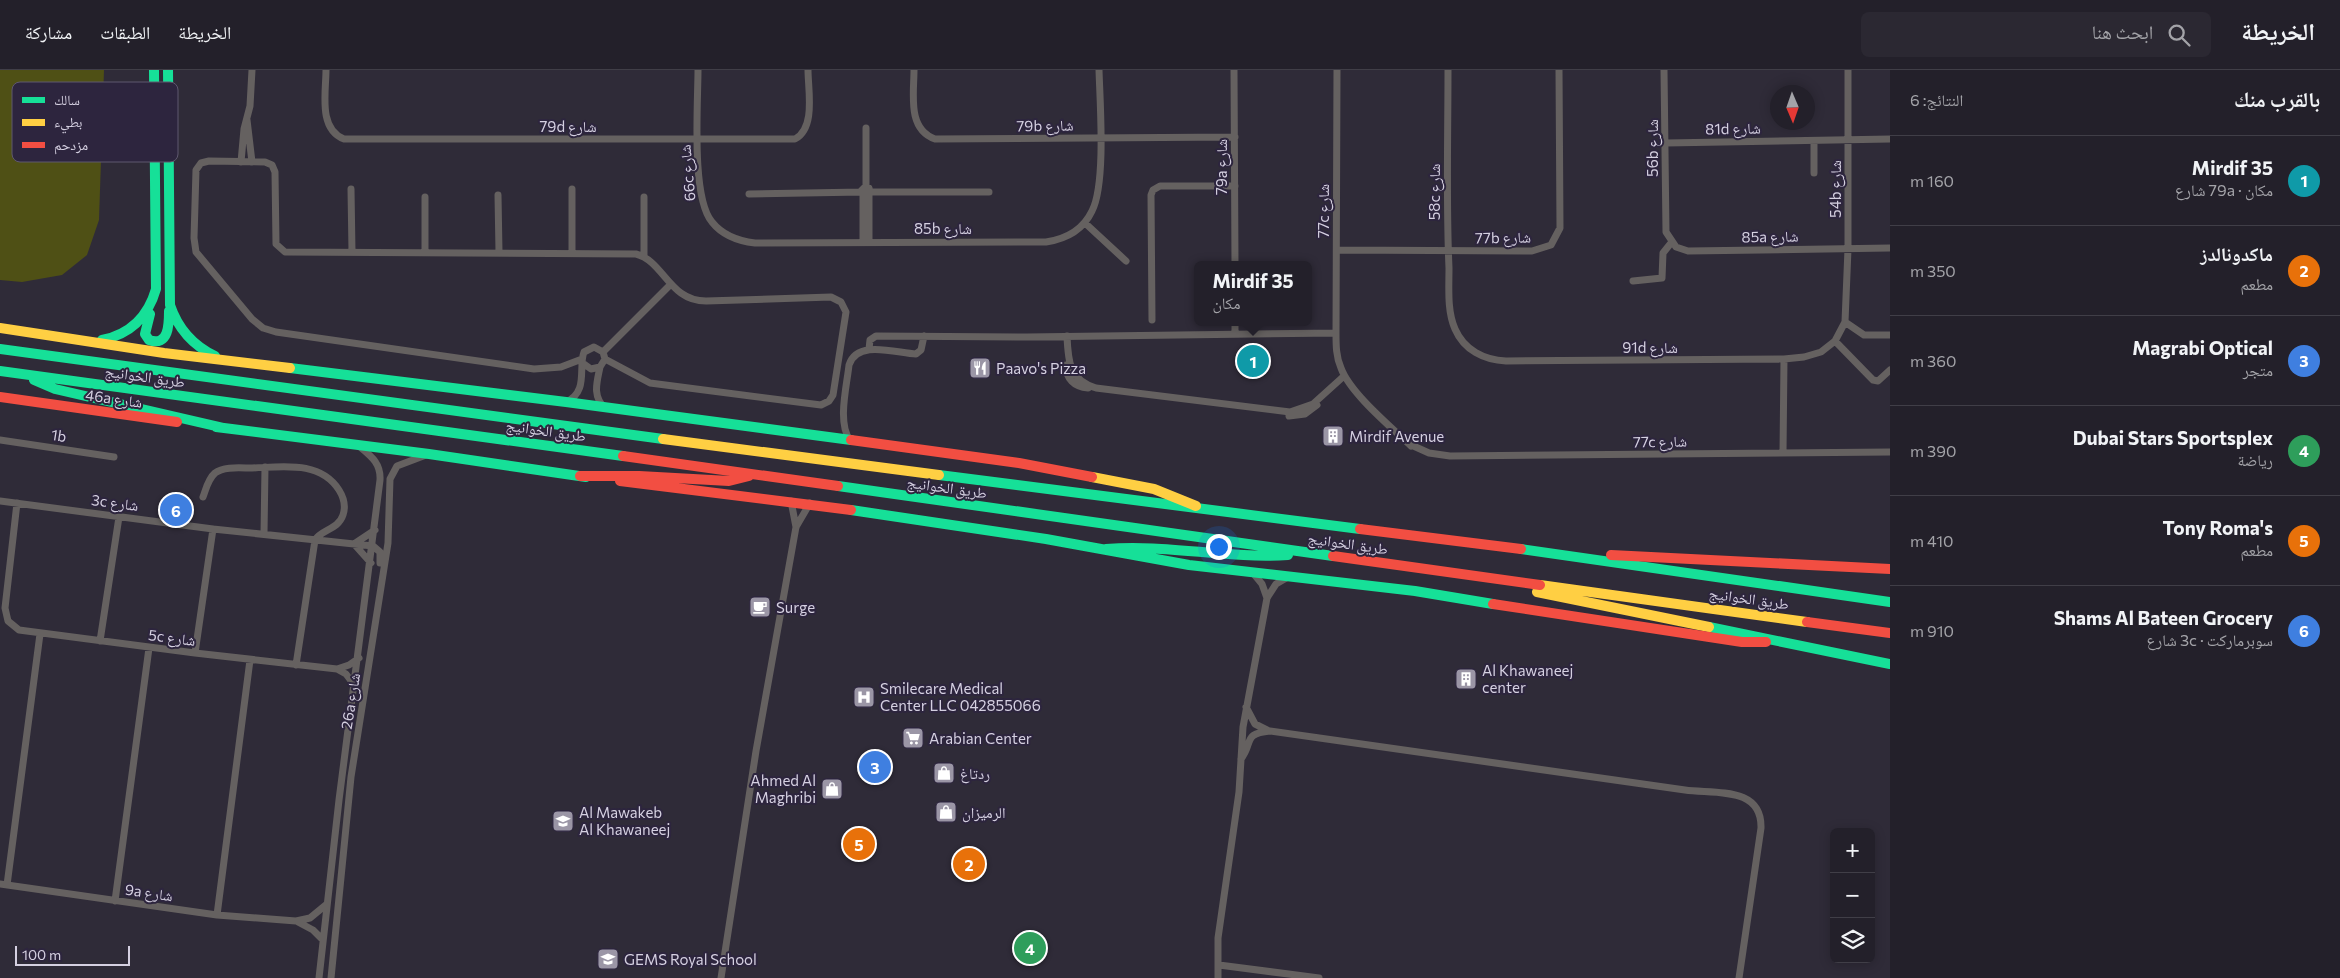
<!DOCTYPE html>
<html lang="ar">
<head>
<meta charset="utf-8">
<style>
	:root { --surface:#23202a; --page:#2b2832; --text:#f1f3f6; --muted:#a3a3a8; --line:#403e47; --accent:#d93025 }
	body { margin:0; font-family:Commissioner,"Noto Naskh Arabic",sans-serif; background:var(--page); color:var(--text); direction:rtl }
	.controls { position:absolute; right:15px; bottom:15px; display:grid; overflow:hidden; border-radius:8px; box-shadow:0 2px 12px #0003 }
	.controls button { width:45px; height:45px; display:grid; place-items:center; padding:0; border:0; border-bottom:1px solid var(--line); background:var(--surface); color:var(--text); font:25px sans-serif }
	.compass { position:absolute; left:1770px; top:15px; width:45px; height:45px; border-radius:50%; background:var(--surface); box-shadow:0 2px 12px #0003; rotate:178deg }
	.scale { position:absolute; left:15px; bottom:12px; width:115px; box-sizing:border-box; padding-left:5px; border:2px solid #d5d0e1; border-top:0; font-size:14px; line-height:18px; white-space:nowrap; color:#d5d0e1; -webkit-text-stroke:4px #2d253e; paint-order:stroke }
	.you { position:absolute; left:1218px; top:476px; width:18px; height:18px; margin:-12px; border:4px solid #fff; border-radius:50%; background:#1a73e8; box-shadow:0 0 0 8px #1a73e833 }
	.badge { display:grid; place-items:center; width:32px; height:32px; border-radius:50%; background:var(--accent); color:#fff; font-size:16px; font-weight:700 }
	.pin { position:absolute; translate:-50% -50%; border:2px solid #fff; box-shadow:0 1px 5px #0006 }
	.popup { position:absolute; left:1194px; top:191px; width:118px; height:65px; box-sizing:border-box; display:grid; place-content:center; border-radius:8px; background:var(--surface); filter:drop-shadow(0 1px 4px #0005); font-size:16px; white-space:nowrap; color:var(--muted) }
	.popup b { font-size:19px; color:var(--text) }
	.popup::after { content:''; position:absolute; left:50%; top:100%; margin-left:-10px; border:10px solid transparent; border-top-color:var(--surface) }
	.list { margin:0; padding:0; list-style:none }
	h2 { display:flex; justify-content:space-between; align-items:center; height:65px; margin:0; padding:0 20px; font-size:21px }
	h2 small { font-size:16px; font-weight:400; color:var(--muted) }
	.list li { display:grid; grid-template-columns:32px 1fr auto; gap:15px; align-items:center; box-sizing:border-box; height:90px; padding:0 20px; border-top:1px solid var(--line) }
	.list b { display:block; font-size:19px; white-space:nowrap }
	.list p { margin:0; font-size:16px; white-space:nowrap; color:var(--muted) }
	.list em { font-size:16px; font-style:normal; color:var(--muted) }
	.icon { flex:none; width:28px; height:28px; fill:none; stroke:currentColor; stroke-width:2; stroke-linecap:round; stroke-linejoin:round }
	.map { position:relative; flex:none; width:1890px; height:908px; overflow:hidden; direction:ltr }
	header { display:flex; align-items:center; gap:30px; box-sizing:border-box; height:70px; padding:0 25px; background:var(--surface); border-bottom:1px solid var(--line) }
	header strong { font-size:24px }
	nav { display:flex; gap:28px; margin-inline-start:auto; font-size:18px }
	.search { width:350px; height:45px; background:var(--page); display:flex; align-items:center; gap:12px; box-sizing:border-box; padding:0 18px; border-radius:8px; color:var(--muted); font-size:19px }
	main { display:flex }
	aside { flex:1; background:var(--surface) }
	.map>svg:first-child { display:block }
	.forest { fill:#4f5015 }
	.lines { fill:none; stroke-linecap:round; stroke-linejoin:round }
	.street { stroke:#656160; stroke-width:7 }
	.fast { stroke:#16e098; stroke-width:10 }
	.slow { stroke:#ffcf43; stroke-width:10 }
	.jam { stroke:#f24e42; stroke-width:10 }
	.labels { text-anchor:middle; dominant-baseline:central; stroke-width:4; stroke-linejoin:round; paint-order:stroke }
	.street-label { font-size:15px; fill:#d5d0e1; stroke:#2d253e }
	.poi-label { font-size:15px; fill:#d5d0e1; stroke:#2d253e; text-anchor:start }
	.key { fill:#2d253e; stroke:#5f586f; stroke-width:1 }
	.key-label { font-size:14px; fill:#d5d0e1 }
</style>
</head>
<body>
<header>
<strong>الخريطة</strong>
<div class="search"><svg class="icon" aria-label="search" viewBox="0 0 24 24"><circle cx="10" cy="10" r="6"/><path d="M15 15l6 6"/></svg>ابحث هنا</div>
<nav><a>الخريطة</a><a>الطبقات</a><a>مشاركة</a></nav>
</header>
<main>
<aside>
<h2>بالقرب منك<small>النتائج: 6</small></h2>
<ul class="list">
<li><span class="badge" style="background:#0f9aa8">1</span><div><b>Mirdif 35</b><p>مكان · 79a شارع</p></div><em>160 m</em></li>
<li><span class="badge" style="background:#e8710a">2</span><div><b>ماكدونالدز</b><p>مطعم</p></div><em>350 m</em></li>
<li><span class="badge" style="background:#3f7fe0">3</span><div><b>Magrabi Optical</b><p>متجر</p></div><em>360 m</em></li>
<li><span class="badge" style="background:#2e9e5b">4</span><div><b>Dubai Stars Sportsplex</b><p>رياضة</p></div><em>390 m</em></li>
<li><span class="badge" style="background:#e8710a">5</span><div><b>Tony Roma's</b><p>مطعم</p></div><em>410 m</em></li>
<li><span class="badge" style="background:#3f7fe0">6</span><div><b>Shams Al Bateen Grocery</b><p>سوبرماركت · 3c شارع</p></div><em>910 m</em></li>
</ul>
</aside>
<div class="map">
<svg width="1890" height="908" viewBox="0 0 1890 908">
	<rect width="100%" height="100%" fill="#2f2b38"/>
	<path class="forest" d="M0,0h104l-5,150 -12,35 -25,20 -40,7 -22,-2z"/>
	<g class="lines">
		<path class="street" d="M326,0c0,22 -8,59 18,69h451c21,-11 13,-49 13,-69
			M698,0c0,34 -7,127 14,152 11,14 26,19 43,21l291,-1c20,-3 37,-12 46,-31 14,-27 8,-108 7,-141
			M914,0c0,24 -7,59 21,69l300,-2
			M1234,0l1,195
			M1337,0l-1,263c0,12 0,24 5,35 9,25 50,59 70,78
			M1448,0c0,66 -2,132 1,198 0,20 -2,43 6,61 9,21 29,31 51,32l278,-2 20,-2 17,-5 14,-11 10,-19 3,-73v-179
			M1664,0l2,162 10,15 12,4 202,-3
			M247,50l5,42
			M1814,71v32
			M1666,73l224,-4
			M241,92l3,-33 6,-23 2,-36
			M866,116l3,2 1,4 -5,3 -4,-4 5,-5v-58
			M351,119l1,63
			M870,122h119
			M869,123v49
			M749,124l113,-2
			M498,125l1,57
			M425,127v55
			M644,127v60
			M1085,153l41,38
			M863,172v-48
			M1337,180l195,1 19,-6 9,-17 -1,-158
			M572,182v-63
			M1633,211l29,-3 1,-25 8,-10
			M1152,250l-1,-125 2,-5 7,-4h75
			M1235,252v12
			M1845,252l19,13h26
			M1067,266c1,25 2,44 29,52l194,24 23,-8 31,-28
			M1835,271l38,39 5,1 12,-11
			M869,279l1,-9 6,-4 151,1 309,-4
			M603,282l68,-68
			M582,289l-21,8 -27,2 -258,-37 -13,-4 -11,-9 -56,-67 -2,-14 2,-68 5,-7 8,-2 56,1 7,3 3,7 1,72 9,8 351,2c28,7 33,47 70,47l125,-4 10,5 5,10 -13,83 -4,6 -8,4 -171,-22 -45,-24
			M1066,295c0,14 8,22 22,23
			M600,297c-3,15 -8,29 5,41
			M566,332c23,-10 12,-35 18,-50l10,-5 9,5 2,7 -5,8 -9,2 -7,-5
			M1289,346l16,-2 12,-9
			M0,370l114,17
			M850,370c-13,-17 -3,-55 -1,-75 8,-26 47,-12 67,-11l5,-4 3,-14
			M1409,374l20,9 21,3 440,-4
			M1783,383l1,-94
			M203,427c3,-8 5,-18 12,-24 9,-7 26,-5 37,-5 30,-1 68,-8 87,22 5,8 7,16 4,25 -5,15 -21,14 -28,25l-19,125
			M0,431l213,28 160,17 7,6v11
			M791,431l5,26
			M17,433l-12,105 3,13 11,9 176,23 142,16 9,5 9,12
			M264,464l1,-67
			M371,493l-17,-19 21,-14
			M1253,503l9,11 5,14
			M100,571l19,-124
			M195,583l18,-124
			M337,599l12,-4 10,-7
			M1246,637l9,17 12,6
			M1241,689c13,-17 1,-25 29,-28l415,59c30,4 77,-4 76,38l-22,150
			M0,814l217,31 79,6 14,-3 17,-14
			M7,815l33,-251
			M115,831l34,-253
			M217,845l33,-255
			M298,852l15,8 10,10
			M1219,895l100,13
			M319,908l20,-178 41,-320c1,-17 -9,-24 -21,-34
			M331,908l20,-201 37,-234 2,-64 7,-13 29,-11
			M721,908l35,-227 40,-224 14,-24
			M1218,908v-40l21,-146 4,-65 24,-129 9,-14 12,-7"/>
		<path class="fast" d="M168,0l2,235c8,24 22,40 45,51
			M150,244l-5,20 4,6c20,7 20,-16 20,-29
			M102,270c29,-6 46,-23 54,-51l-2,-219
			M0,279l663,90
			M290,298l276,34 285,38
			M0,301l623,85
			M34,310l21,9 169,39
			M216,357l213,27 157,23
			M939,405l421,54
			M838,416l495,70
			M851,440l195,29 143,26 226,26 78,13
			M1106,479c61,-5 121,10 182,6
			M1521,479l369,53
			M1709,557l181,37"/>
		<path class="slow" d="M0,258l164,25 126,15
			M663,369l276,36
			M1092,407l62,12 42,17
			M1540,515l267,37
			M1537,522l172,35"/>
		<path class="jam" d="M0,327l177,25
			M851,370l168,23 73,14
			M623,386l215,30
			M580,406h59l90,5 20,-5
			M620,411l231,29
			M1360,459l161,20
			M1611,485l279,14
			M1333,486l207,29
			M1493,534l249,38h24
			M1807,552l83,11"/>
	</g>
	<defs>
		<g id="restaurant-square" transform="scale(1.125)"><rect x="-9" y="-9" width="18" height="18" rx="4" fill="#9b96a6" stroke="#2d253e"/><path d="M-5-6h1v4h1v-4h1v4h1v-4h1v5L-1.5 .5V6h-2V.5L-5-1ZM5-6V6H3V1.5H1.5Q1.5-4 5-6Z" fill="#fff"/></g>
		<g id="building-square" transform="scale(1.125)"><rect x="-9" y="-9" width="18" height="18" rx="4" fill="#9b96a6" stroke="#2d253e"/><path d="M-4-6H4V6H1V3H-1V6H-4ZM-2.5-4.3h1.7v1.8h-1.7ZM.8-4.3h1.7v1.8H.8ZM-2.5-1h1.7V.8h-1.7ZM.8-1h1.7V.8H.8Z" fill="#fff"/></g>
		<g id="cafe-square" transform="scale(1.125)"><rect x="-9" y="-9" width="18" height="18" rx="4" fill="#9b96a6" stroke="#2d253e"/><path d="M-5.5-4.5H6V0H3Q3 3.5 0 3.5H-2.5Q-5.5 3.5-5.5 0ZM3-3.2v2h1.7v-2ZM-6 4.5H4V6H-6Z" fill="#fff"/></g>
		<g id="hospital-square" transform="scale(1.125)"><rect x="-9" y="-9" width="18" height="18" rx="4" fill="#9b96a6" stroke="#2d253e"/><path d="M-5-5h3v3.5h4V-5h3V5h-3V1.5h-4V5h-3Z" fill="#fff"/></g>
		<g id="supermarket-square" transform="scale(1.125)"><rect x="-9" y="-9" width="18" height="18" rx="4" fill="#9b96a6" stroke="#2d253e"/><path d="M-6-5.5h2.5l.6 2H6L4.5 2H-2.5L-4.4-4H-6ZM-1.5 3.2a1.3 1.3 0 1 0 .1 0ZM3 3.2a1.3 1.3 0 1 0 .1 0Z" fill="#fff"/></g>
		<g id="shop-square" transform="scale(1.125)"><rect x="-9" y="-9" width="18" height="18" rx="4" fill="#9b96a6" stroke="#2d253e"/><path d="M-5-2.5h2.3a2.7 3.5 0 0 1 5.4 0H5L5.5 6h-11ZM-1.5-2.5h3a1.5 2.3 0 0 0-3 0Z" fill="#fff"/></g>
		<g id="school-square" transform="scale(1.125)"><rect x="-9" y="-9" width="18" height="18" rx="4" fill="#9b96a6" stroke="#2d253e"/><path d="M0-5L7-2L0 1L-7-2ZM-4 1L0 2.5L4 1V4Q0 6-4 4Z" fill="#fff"/></g>
	</defs>
	<g fill-rule="evenodd">
		<use href="#restaurant-square" x="980" y="298"/>
		<use href="#building-square" x="1333" y="366"/>
		<use href="#cafe-square" x="760" y="537"/>
		<use href="#building-square" x="1466" y="609"/>
		<use href="#hospital-square" x="864" y="627"/>
		<use href="#supermarket-square" x="913" y="668"/>
		<use href="#shop-square" x="944" y="703"/>
		<use href="#shop-square" x="832" y="719"/>
		<use href="#shop-square" x="946" y="742"/>
		<use href="#school-square" x="563" y="751"/>
		<use href="#school-square" x="608" y="889"/>
	</g>
	<g class="labels">
		<g class="street-label">
			<text transform="translate(1045 55) rotate(-1)">79b شارع</text>
			<text x="568" y="56">79d شارع</text>
			<text transform="translate(1733 58) rotate(-1)">81d شارع</text>
			<text transform="translate(1652 78) rotate(-90)">56b شارع</text>
			<text transform="translate(1221 97) rotate(-90)">79a شارع</text>
			<text transform="translate(687 103) rotate(-95)">66c شارع</text>
			<text transform="translate(1835 119) rotate(-90)">54b شارع</text>
			<text transform="translate(1434 122) rotate(-90)">58c شارع</text>
			<text transform="translate(1323 141) rotate(-90)">77c شارع</text>
			<text x="943" y="158">85b شارع</text>
			<text transform="translate(1770 166) rotate(-1)">85a شارع</text>
			<text transform="translate(1503 167) rotate(-1)">77b شارع</text>
			<text x="1650" y="277">91d شارع</text>
			<text transform="translate(145 306) rotate(8)">طريق الخوانيج</text>
			<text transform="translate(114 328) rotate(8)">46a شارع</text>
			<text transform="translate(546 360) rotate(8)">طريق الخوانيج</text>
			<text transform="translate(59 365) rotate(9)">1b</text>
			<text transform="translate(1660 371) rotate(-1)">77c شارع</text>
			<text transform="translate(947 417) rotate(8)">طريق الخوانيج</text>
			<text transform="translate(115 432) rotate(7)">3c شارع</text>
			<text transform="translate(1348 473) rotate(8)">طريق الخوانيج</text>
			<text transform="translate(1749 528) rotate(8)">طريق الخوانيج</text>
			<text transform="translate(172 567) rotate(7)">5c شارع</text>
			<text transform="translate(350 631) rotate(-81)">26a شارع</text>
			<text transform="translate(149 822) rotate(8)">9a شارع</text>
		</g>
		<g class="poi-label">
			<text x="996" y="298">Paavo's Pizza</text>
			<text x="1349" y="366">Mirdif Avenue</text>
			<text x="776" y="537">Surge</text>
			<text x="1482" y="600">Al Khawaneej<tspan x="1482" dy="17">center</tspan></text>
			<text x="880" y="618">Smilecare Medical<tspan x="880" dy="17">Center LLC 042855066</tspan></text>
			<text x="929" y="668">Arabian Center</text>
			<text x="960" y="703">ردتاغ</text>
			<text x="816" y="710" text-anchor="end">Ahmed Al<tspan x="816" dy="17">Maghribi</tspan></text>
			<text x="579" y="742">Al Mawakeb<tspan x="579" dy="17">Al Khawaneej</tspan></text>
			<text x="962" y="742">الرميزان</text>
			<text x="624" y="889">GEMS Royal School</text>
		</g>
	</g>
	<rect x="12" y="12" width="166" height="80" rx="8" class="key"/>
	<rect x="22" y="27" width="23" height="6" fill="#16e098"/>
	<rect x="22" y="49" width="23" height="7" fill="#ffcf43"/>
	<rect x="22" y="72" width="23" height="6" fill="#f24e42"/>
	<g class="key-label">
		<text x="54" y="35">سالك</text>
		<text x="54" y="57">بطيء</text>
		<text x="54" y="80">مزدحم</text>
	</g>
</svg>
<div class="controls">
<button>+</button>
<button>−</button>
<button><svg class="icon" aria-label="layers" viewBox="0 0 24 24"><path d="M12 4l9 5-9 5-9-5zM3 14l9 5 9-5"/></svg></button>
</div>
<svg class="compass" viewBox="-18 -18 36 36"><path d="M0-13l5 13h-10z" fill="#e53935"/><path d="M0 13l5-13h-10z" fill="#a3a3a8"/></svg>
<div class="scale">100 m</div>
<div class="you"></div>
<div class="pin badge" style="left:1253px;top:291px;background:#0f9aa8">1</div>
<div class="popup"><b>Mirdif 35</b>مكان</div>
<div class="pin badge" style="left:969px;top:794px;background:#e8710a">2</div>
<div class="pin badge" style="left:875px;top:697px;background:#3f7fe0">3</div>
<div class="pin badge" style="left:1030px;top:878px;background:#2e9e5b">4</div>
<div class="pin badge" style="left:859px;top:774px;background:#e8710a">5</div>
<div class="pin badge" style="left:176px;top:440px;background:#3f7fe0">6</div>
</div>
</main>
</body>
</html>
